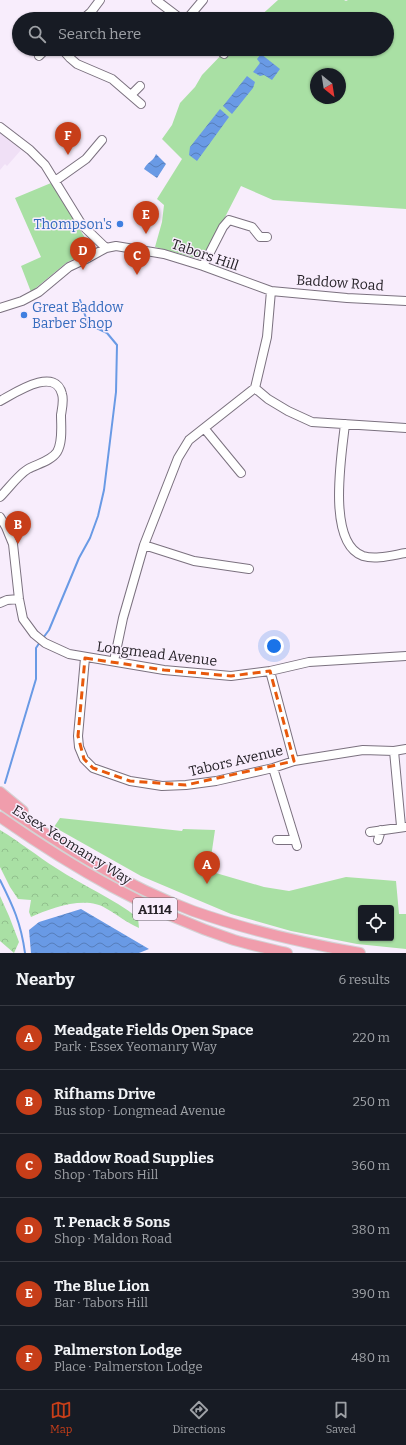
<!DOCTYPE html>
<html lang="en">
<head>
<meta charset="utf-8">
<style>
	:root { --surface:#171b24; --page:#242831; --text:#f1f3f6; --muted:#9ea1a6; --line:#363941; --accent:#c73e19 }
	body { margin:0; font-family:Bitter,serif; background:var(--page); color:var(--text) }
	.controls { position:absolute; right:12px; bottom:12px; display:grid; overflow:hidden; border-radius:4px; box-shadow:0 1px 3px #0004 }
	.controls button { width:36px; height:36px; display:grid; place-items:center; padding:0; border:0; border-bottom:1px solid var(--line); background:var(--surface); color:var(--text); font:20px sans-serif }
	.compass { position:absolute; left:310px; top:68px; width:36px; height:36px; border-radius:50%; background:var(--surface); box-shadow:0 1px 3px #0004; rotate:150deg }
	.you { position:absolute; left:274px; top:646px; width:14px; height:14px; margin:-10px; border:3px solid #fff; border-radius:50%; background:#1a73e8; box-shadow:0 0 0 6px #1a73e833 }
	.badge { display:grid; place-items:center; width:26px; height:26px; border-radius:50%; background:var(--accent); color:#fff; font-size:13px; font-weight:700 }
	.pin { position:absolute; translate:-50% -33px; filter:drop-shadow(0 1px 2px #0008) }
	.pin::after { content:''; position:absolute; top:21px; width:14px; height:12px; background:inherit; clip-path:polygon(0 0,100% 0,50% 100%) }
	.list { margin:0; padding:0; list-style:none }
	h2 { display:flex; justify-content:space-between; align-items:center; height:52px; margin:0; padding:0 16px; font-size:17px }
	h2 small { font-size:13px; font-weight:400; color:var(--muted) }
	.list li { display:grid; grid-template-columns:26px 1fr auto; gap:12px; align-items:center; box-sizing:border-box; height:64px; padding:0 16px; border-top:1px solid var(--line) }
	.list b { display:block; font-size:15px; white-space:nowrap }
	.list p { margin:0; font-size:13px; white-space:nowrap; color:var(--muted) }
	.list em { font-size:13px; font-style:normal; color:var(--muted) }
	.icon { flex:none; width:22px; height:22px; fill:none; stroke:currentColor; stroke-width:2; stroke-linecap:round; stroke-linejoin:round }
	.map { position:relative; flex:none; width:406px; height:953px; overflow:hidden }
	.search { position:absolute; background:var(--surface); box-shadow:0 1px 3px #0004; left:12px; right:12px; top:12px; height:44px; display:flex; align-items:center; gap:10px; box-sizing:border-box; padding:0 14px; border-radius:22px; color:var(--muted); font-size:15px }
	.sheet { height:436px; background:var(--surface) }
	nav { display:flex; justify-content:space-around; align-items:center; box-sizing:border-box; height:56px; border-top:1px solid var(--line); background:var(--surface); font-size:11px; color:var(--muted) }
	nav a { display:grid; justify-items:center; gap:2px }
	nav .on { color:var(--accent) }
	.map>svg:first-child { display:block }
	.built { fill:#f0e0f6 }
	.green { fill:#a9e0a4; fill-rule:evenodd }
	.forest { fill:url(#forest-crowns) }
	.water { fill:url(#water-waves) }
	.lines { fill:none; stroke-linecap:round; stroke-linejoin:round }
	.stream { stroke:#699ae5; stroke-width:2 }
	.minor-casing { stroke:#7b717f; stroke-width:10 }
	.major-casing { stroke:#d4d3d4; stroke-width:12 }
	.minor { stroke:#fff; stroke-width:8 }
	.major { stroke:#f09dac; stroke-width:10 }
	.marked { fill:none; stroke:#e8590c; stroke-width:3; stroke-dasharray:8 5; stroke-linejoin:round }
	.shop-dot { fill:#3f7fe0; stroke:#f8edfc; stroke-width:1.5 }
	.labels { text-anchor:middle; dominant-baseline:central; stroke-width:3; stroke-linejoin:round; paint-order:stroke }
	.shield { fill:#f8edfc; stroke:#655f68; stroke-width:1 }
	.shield-label { font-size:13px; font-weight:bold; fill:#262228 }
	.shop-label { font-size:14px; fill:#366cbe; stroke:#f8edfc; text-anchor:end }
	.street-label { font-size:14px; fill:#262228; stroke:#f8edfc }
</style>
</head>
<body>
<div class="map">
<svg width="406" height="953" viewBox="0 0 406 953">
	<defs>
		<pattern id="forest-crowns" width="20" height="18" patternUnits="userSpaceOnUse"><rect width="20" height="18" fill="#a9e0a4"/><path d="M2 6a3 3 0 1 1 6 0M12 15a3 3 0 1 1 6 0" fill="none" stroke="#91c08d"/></pattern>
		<pattern id="water-waves" width="16" height="10" patternUnits="userSpaceOnUse"><rect width="16" height="10" fill="#699ae5"/><path d="M0 5q4-4 8 0t8 0" fill="none" stroke="#567dba"/></pattern>
	</defs>
	<rect width="100%" height="100%" fill="#f8edfc"/>
	<path class="built" d="M0,133l21,17 -14,16 -2,-2 -5,6z"/>
	<path class="green" d="M278,0h66l2,1 2,-1h58v209l-133,-9 -32,-14 -38,74 -48,-13 7,-25 2,-17 -7,-6 25,-40 -20,-20 10,-14 8,-22 15,-16 7,-12 25,-26h160v-30h-130zM316,74h24v24h-24z
		M51,183l41,66 -26,14 -35,29 -10,-26 20,-9 -26,-59z
		M60,818l122,13 1,-2 32,1 -6,41 55,16 25,4 57,-14 50,4 3,33h7v35l-49,-5 -66,-13 -60,-17 -90,-38 -87,-49zM361,908h30v30h-30z"/>
	<path class="forest" d="M0,830c20,12 37,26 56,38 27,18 57,30 82,50l1,10c-13,-6 -20,-12 -32,-19 -21,-14 -55,-1 -76,8l-2,-5 2,-12 -13,-1 -8,-12 -10,-20z
		M0,896l9,20 10,26 -5,11 -14,-12z"/>
	<path class="water" d="M261,54l19,15 -8,11 -8,-5 -4,1 -7,-4 7,-9 -3,-4z
		M247,76l8,6 -2,6 -21,26 -9,-8z
		M220,109l9,8 -32,44 -8,-6 1,-8z
		M156,154l10,10 -9,14 -13,-9c3,-7 10,-8 12,-15z
		M81,909l68,40 -10,4h-108l-2,-23 10,-8z"/>
	<g class="lines">
		<path class="stream" d="M43,638l6,-8 30,-72 11,-20 8,-22 6,-26 12,-98 1,-47 -10,-12 -19,-9 -8,-24
			M5,783l31,-104v-31l4,-6
			M0,880c13,26 21,43 25,73"/>
		<g class="minor-casing">
			<path id="minor" d="M156,0l25,19
				M83,19l8,-7 9,-12
				M187,19l16,-19
				M62,49l8,9 7,6 35,15 29,25
				M218,49l6,5
				M39,56l7,-7
				M131,95l9,-9
				M0,127l30,23 15,15 37,60 24,23
				M55,181l31,-22 16,-19
				M203,266l20,-39 6,-7 23,7 8,10h7
				M0,308l22,-7 17,-9 30,-25 17,-8 20,-11 10,-2 48,8 39,12 68,25 76,7 59,3
				M255,388l13,11 20,12 24,11 94,6
				M0,401c15,-8 55,-35 62,-7 2,6 0,15 -1,21 0,11 2,27 -4,37 -6,9 -20,12 -29,17 -9,5 -20,20 -28,28
				M345,424c-3,29 -19,119 18,132 13,4 30,-1 43,-3
				M204,428l37,45
				M0,517l6,10 7,17 6,55 4,20 11,15 11,9 24,11 95,16 67,6 39,-5 39,-9 97,-6
				M144,545l50,16 55,8
				M0,603l7,-3 12,-1
				M85,658l-7,78 1,11 5,12 9,9 37,13 32,5 24,-1 30,-4 57,-13 21,-7 69,-11 31,1 12,-2
				M114,661l9,-43 21,-73 34,-87 11,-18 66,-52 12,-51 4,-46
				M270,671l24,90
				M394,751l7,75 5,1
				M273,768l24,78
				M370,832l35,-5
				M277,840h18
				M378,840l3,-10"/>
		</g>
		<g class="major-casing">
			<path id="major" d="M0,792l23,19
				M0,803c61,42 123,82 193,108 54,19 110,32 167,42
				M0,817c73,51 149,95 234,123 17,5 36,9 53,13"/>
		</g>
		<use href="#minor" class="minor"/>
		<use href="#major" class="major"/>
	</g>
	<path class="marked" d="M85,658l79,12 67,6 39,-5 24,90 -108,24 -56,-4 -37,-13 -9,-9 -6,-23z"/>
	<g class="shop-dot">
		<circle cx="120" cy="224" r="4"/>
		<circle cx="24" cy="315" r="4"/>
	</g>
	<g class="labels">
		<rect class="shield" x="133" y="898" width="44" height="22" rx="3"/>
		<g class="shield-label">
			<text x="155" y="909">A1114</text>
		</g>
		<g class="shop-label">
			<text x="112" y="224">Thompson's</text>
			<text x="32" y="307" text-anchor="start">Great Baddow<tspan x="32" dy="16">Barber Shop</tspan></text>
		</g>
		<g class="street-label">
			<text transform="translate(205 255) rotate(19)">Tabors Hill</text>
			<text transform="translate(340 283) rotate(4)">Baddow Road</text>
			<text transform="translate(157 654) rotate(7)">Longmead Avenue</text>
			<text transform="translate(236 761) rotate(-13)">Tabors Avenue</text>
			<text transform="translate(72 845) rotate(32)">Essex Yeomanry Way</text>
		</g>
	</g>
</svg>
<div class="controls">
<button><svg class="icon" aria-label="locate" viewBox="0 0 24 24"><circle cx="12" cy="12" r="6"/><path d="M12 2v4M12 18v4M2 12h4M18 12h4"/></svg></button>
</div>
<svg class="compass" viewBox="-18 -18 36 36"><path d="M0-13l5 13h-10z" fill="#e53935"/><path d="M0 13l5-13h-10z" fill="#9ea1a6"/></svg>
<div class="you"></div>
<div class="pin badge" style="left:207px;top:884px">A</div>
<div class="pin badge" style="left:18px;top:544px">B</div>
<div class="pin badge" style="left:137px;top:275px">C</div>
<div class="pin badge" style="left:83px;top:270px">D</div>
<div class="pin badge" style="left:146px;top:234px">E</div>
<div class="pin badge" style="left:68px;top:155px">F</div>
<div class="search"><svg class="icon" aria-label="search" viewBox="0 0 24 24"><circle cx="10" cy="10" r="6"/><path d="M15 15l6 6"/></svg>Search here</div>
</div>
<section class="sheet">
<h2>Nearby<small>6 results</small></h2>
<ul class="list">
<li><span class="badge">A</span><div><b>Meadgate Fields Open Space</b><p>Park · Essex Yeomanry Way</p></div><em>220 m</em></li>
<li><span class="badge">B</span><div><b>Rifhams Drive</b><p>Bus stop · Longmead Avenue</p></div><em>250 m</em></li>
<li><span class="badge">C</span><div><b>Baddow Road Supplies</b><p>Shop · Tabors Hill</p></div><em>360 m</em></li>
<li><span class="badge">D</span><div><b>T. Penack &amp; Sons</b><p>Shop · Maldon Road</p></div><em>380 m</em></li>
<li><span class="badge">E</span><div><b>The Blue Lion</b><p>Bar · Tabors Hill</p></div><em>390 m</em></li>
<li><span class="badge">F</span><div><b>Palmerston Lodge</b><p>Place · Palmerston Lodge</p></div><em>480 m</em></li>
</ul>
</section>
<nav>
<a class="on"><svg class="icon" aria-label="map" viewBox="0 0 24 24"><path d="M3 6l6-2 6 2 6-2v14l-6 2-6-2-6 2zM9 4v14M15 6v14"/></svg>Map</a>
<a><svg class="icon" aria-label="directions" viewBox="0 0 24 24"><path d="M12 3l9 9-9 9-9-9zM9 14v-3h6M13 9l2 2-2 2"/></svg>Directions</a>
<a><svg class="icon" aria-label="saved" viewBox="0 0 24 24"><path d="M7 4h10v16l-5-4-5 4z"/></svg>Saved</a>
</nav>
</body>
</html>
